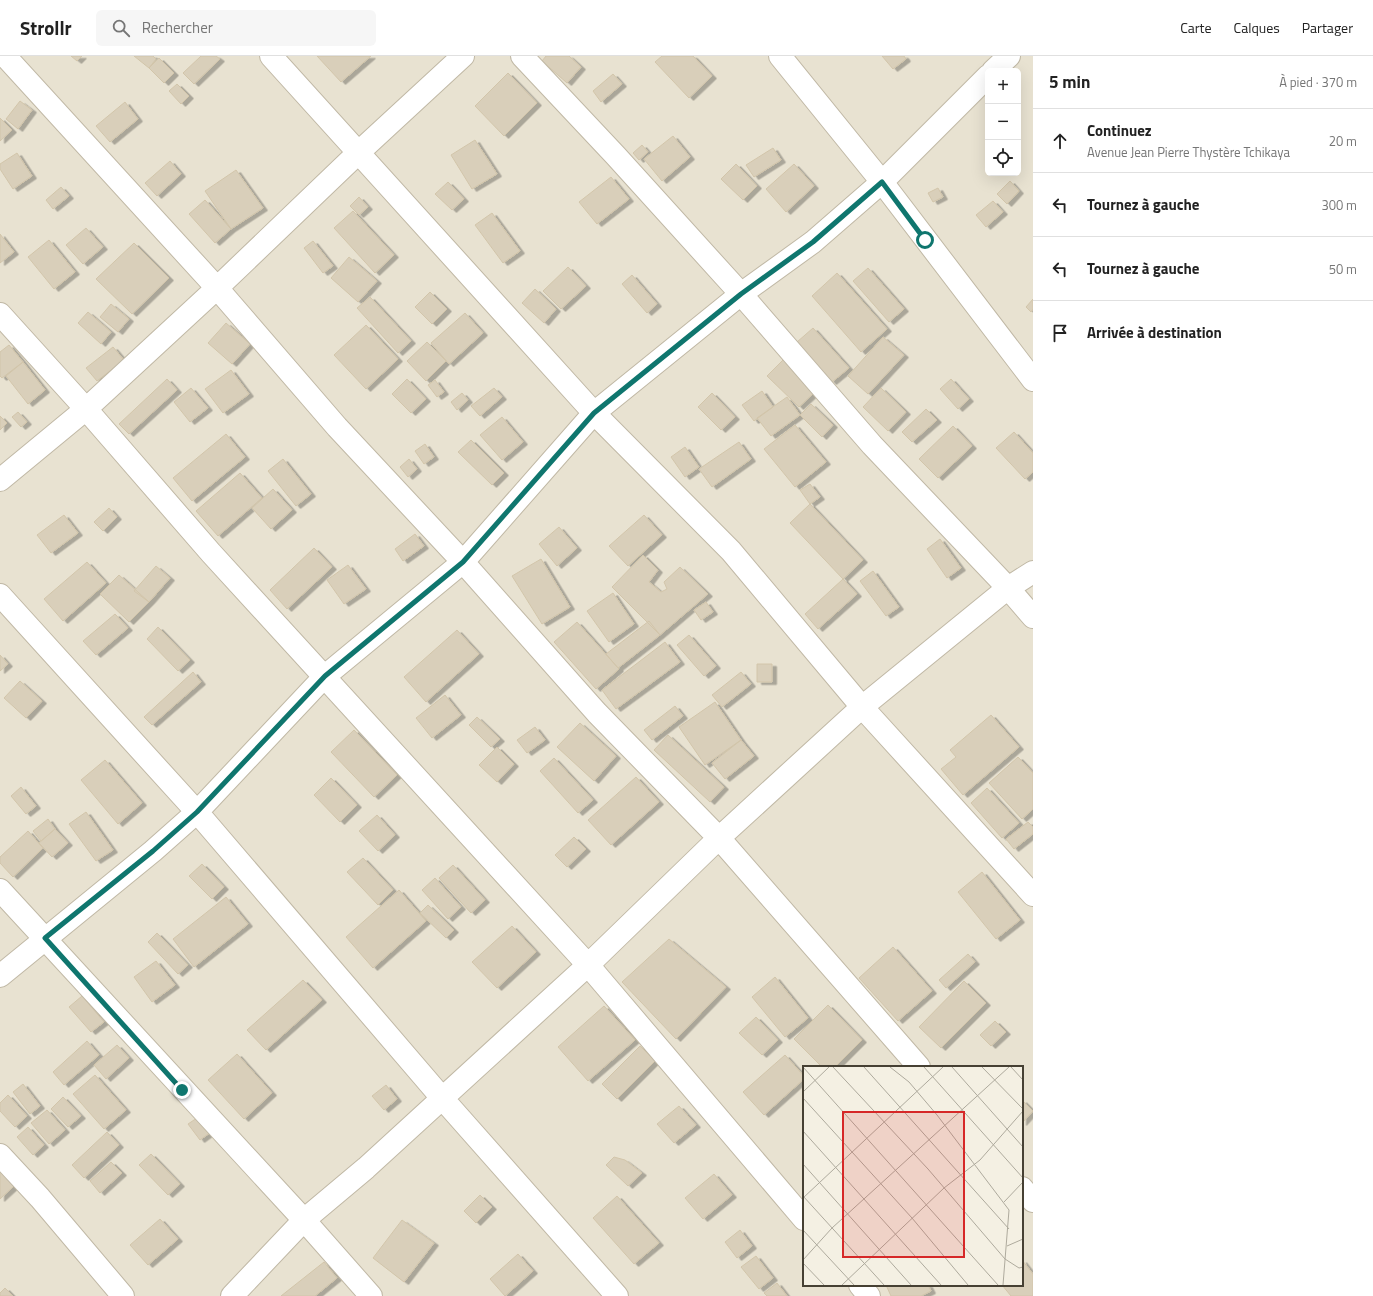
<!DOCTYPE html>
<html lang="fr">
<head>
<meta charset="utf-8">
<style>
	:root { --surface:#fff; --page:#f6f6f6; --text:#222; --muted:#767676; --line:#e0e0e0 }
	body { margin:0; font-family:"Titillium Web",sans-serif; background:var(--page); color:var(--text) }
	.controls { position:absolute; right:12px; top:12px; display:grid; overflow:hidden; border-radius:6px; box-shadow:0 4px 16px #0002 }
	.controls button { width:36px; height:36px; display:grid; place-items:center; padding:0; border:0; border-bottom:1px solid var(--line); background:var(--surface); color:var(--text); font:20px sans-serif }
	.stop { position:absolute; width:12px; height:12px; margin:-9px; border:3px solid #0f766e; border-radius:50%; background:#fff }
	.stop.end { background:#0f766e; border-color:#fff; box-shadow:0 1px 4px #0008 }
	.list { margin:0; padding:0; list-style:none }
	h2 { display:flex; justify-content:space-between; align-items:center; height:52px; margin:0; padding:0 16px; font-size:17px }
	h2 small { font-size:13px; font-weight:400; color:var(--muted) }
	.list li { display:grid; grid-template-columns:26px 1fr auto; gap:12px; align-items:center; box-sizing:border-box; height:64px; padding:0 16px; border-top:1px solid var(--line) }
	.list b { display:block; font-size:15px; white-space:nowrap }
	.list p { margin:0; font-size:13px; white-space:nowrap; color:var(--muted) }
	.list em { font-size:13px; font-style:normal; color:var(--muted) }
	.icon { flex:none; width:22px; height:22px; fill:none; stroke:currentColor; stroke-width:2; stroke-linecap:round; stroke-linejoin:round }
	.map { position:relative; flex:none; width:1033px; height:1240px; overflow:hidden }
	header { display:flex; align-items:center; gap:24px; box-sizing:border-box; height:56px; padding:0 20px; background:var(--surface); border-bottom:1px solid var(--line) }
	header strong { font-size:19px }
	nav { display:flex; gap:22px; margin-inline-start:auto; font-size:14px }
	.search { width:280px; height:36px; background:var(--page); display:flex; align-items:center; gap:10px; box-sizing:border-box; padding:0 14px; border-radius:6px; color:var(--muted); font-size:15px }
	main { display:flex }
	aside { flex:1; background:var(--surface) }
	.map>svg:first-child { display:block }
	.residential { fill:#e8e2d1; fill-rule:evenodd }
	.building { fill:#d9cfba; stroke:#d2c5aa; filter:url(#shadow) }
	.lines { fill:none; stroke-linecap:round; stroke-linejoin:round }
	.minor-casing { stroke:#c0b8a5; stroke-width:24 }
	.minor { stroke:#fff; stroke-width:22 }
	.route { stroke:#0f766e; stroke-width:5 }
	.inset-road { fill:none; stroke:#aeaa9d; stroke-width:1 }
	.view { fill:#d62828; fill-opacity:0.15; stroke:#d62828; stroke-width:2 }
	.inset-edge { fill:none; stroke:#464033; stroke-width:2 }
</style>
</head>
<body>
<header>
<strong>Strollr</strong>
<div class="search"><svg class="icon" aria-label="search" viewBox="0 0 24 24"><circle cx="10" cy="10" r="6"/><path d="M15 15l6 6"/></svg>Rechercher</div>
<nav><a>Carte</a><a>Calques</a><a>Partager</a></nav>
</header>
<main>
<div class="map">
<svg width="1033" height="1240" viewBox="0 0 1033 1240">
	<defs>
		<filter id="shadow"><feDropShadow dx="4.5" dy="2.5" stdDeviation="0" flood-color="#0004"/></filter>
	</defs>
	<rect width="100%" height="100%" fill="#f4f0e3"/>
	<path class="residential" d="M0,0h1033v1240h-1033zM988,15h30v102h-30zM804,1011h218v218h-218z"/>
	<path class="building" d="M71,0h11l-5,5z
		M134,0h19l3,3 -7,9z
		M201,0h15l4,3 -26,25 -11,-11z
		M317,0h54l-30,26z
		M546,0h23l12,11 -14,16 -25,-22z
		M662,0h31l19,20 -23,22 -34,-36z
		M882,0h22l2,3 -13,10z
		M159,2l15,15 -10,10 -15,-15z
		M508,17l29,30 -33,33 -29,-30z
		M613,18l9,10 -21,18 -8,-11z
		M177,28l12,12 -8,8 -12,-13z
		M20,45l12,9 -14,19 -12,-10z
		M125,46l13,17 -28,23 -14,-16z
		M0,62l12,12 -12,11z
		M673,80l17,21 -28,24 -18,-22z
		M475,84l22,34 -25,15 -21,-34z
		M642,89l6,7 -9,8 -6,-7z
		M773,92l8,12 -27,17 -8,-12z
		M17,97l15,23 -19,13 -13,-20v-5z
		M170,105l11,13 -24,22 -12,-13z
		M736,108l21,22 -14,14 -22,-21z
		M794,108l20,22 -28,26 -20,-23z
		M236,114l27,38 -32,21 -26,-38z
		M611,121l18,22 -32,25 -18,-22z
		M1010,125l9,10 -12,13 -10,-10z
		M448,126l16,17 -12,11 -17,-16z
		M61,131l8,9 -16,13 -7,-9z
		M938,132l5,9 -10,5 -5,-9z
		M359,141l9,10 -9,8 -9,-9z
		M205,144l26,29 -16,14 -26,-29z
		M993,145l10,11 -17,15 -10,-12z
		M353,155l41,44 -19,18 -41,-45z
		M492,157l28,38 -17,12 -28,-38z
		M86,172l17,19 -20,17 -17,-19z
		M0,178l14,18 -14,11z
		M49,184l26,32 -21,17 -26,-32z
		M313,185l20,25 -10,7 -19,-25z
		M134,187l35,35 -37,36 -36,-35z
		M349,201l28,24 -19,21 -27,-24z
		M568,211l18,19 -25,23 -18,-18z
		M868,212l36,41 -15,13 -36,-41z
		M837,217l50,56 -26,23 -49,-56z
		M632,219l25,29 -10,9 -25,-29z
		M535,233l21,20 -12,14 -22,-20z
		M430,236l17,17 -15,15 -17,-17z
		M370,241l41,44 -13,12 -41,-45z
		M1033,243v10l-2,3 -5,-5z
		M111,248l18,15 -11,13 -18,-15z
		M88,256l23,20 -10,12 -23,-21z
		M465,257l18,20 -34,31 -18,-21z
		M226,267l24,21 -18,20 -24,-21z
		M366,269l32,34 -32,30 -32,-34z
		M813,272l36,40 -17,14 -35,-40z
		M883,281l21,18 -36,39 -20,-18z
		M427,286l19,19 -20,20 -19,-20z
		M9,289l14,17 -21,16 -2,-2v-24z
		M113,291l11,13 -27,21 -11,-13z
		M786,301l32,32 -19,18 -32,-31z
		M23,306l22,28 -17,14 -22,-28z
		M231,314l18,24 -26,19 -18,-24z
		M167,323l10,11 -48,44 -10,-10z
		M407,323l19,20 -15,14 -19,-19z
		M951,323l18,20 -11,10 -18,-20z
		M435,324l9,12 -7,5 -9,-12z
		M191,332l17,20 -18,14 -16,-20z
		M494,332l8,9 -22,19 -9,-10z
		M881,332l25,24 -18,19 -25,-24z
		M762,335l11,16 -19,14 -12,-16z
		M462,337l6,7 -11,10 -6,-8z
		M712,337l23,24 -14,13 -23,-23z
		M787,341l13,18 -29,21 -14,-18z
		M811,348l22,21 -11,12 -22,-22z
		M926,353l11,11 -25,22 -10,-10z
		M18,356l9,10 -6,5 -9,-10z
		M0,360l7,7 -7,7z
		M502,361l21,25 -21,18 -22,-25z
		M795,369l31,37 -31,25 -31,-38z
		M953,370l19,20 -34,32 -19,-19z
		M1014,376l19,21v19l-8,7 -29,-31z
		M226,378l19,23 -53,44 -19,-23z
		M471,384l33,33 -12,12 -34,-33z
		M739,386l12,17 -39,28 -13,-18z
		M425,388l9,13 -10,7 -9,-13z
		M685,391l14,20 -14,10 -14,-20z
		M283,403l28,35 -15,12 -28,-35z
		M409,403l8,10 -9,8 -8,-10z
		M240,417l22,25 -44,38 -22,-25z
		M810,428l10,13 -10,7 -10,-14z
		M273,433l19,21 -21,19 -19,-21z
		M810,448l53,56 -20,19 -53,-56z
		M109,452l8,9 -14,14 -9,-9z
		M64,459l14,18 -27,20 -14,-18z
		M644,459l18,20 -34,31 -19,-20z
		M559,471l18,21 -20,18 -18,-22z
		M415,478l9,12 -21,15 -8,-12z
		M940,483l21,29 -14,10 -20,-29z
		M314,492l18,19 -45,42 -17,-19z
		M643,499l15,15 -9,12 12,10 6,-3 -3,-7 16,-15 28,27 -48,41 -48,-48z
		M541,503l29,48 -28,17 -30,-48z
		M87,506l19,21 -43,38 -19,-22z
		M348,509l18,24 -22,15 -17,-24z
		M156,510l14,12 -21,24 -15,-11z
		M873,515l26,36 -13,9 -26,-35z
		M119,519l30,27 -20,20 -29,-28z
		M843,523l14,15 -39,35 -13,-15z
		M613,537l21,31 -25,18 -22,-31z
		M706,546l7,10 -12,8 -7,-10z
		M115,558l13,14 -32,27 -13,-14z
		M649,565l11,14 -42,33 -12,-14z
		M577,566l42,47 -23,20 -42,-47z
		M158,571l32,33 -12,11 -31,-32z
		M457,574l22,24 -53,48 -22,-25z
		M689,579l27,31 -12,10 -27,-31z
		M665,586l15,20 -64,47 -14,-19z
		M0,599l8,9 -8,7z
		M757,608h15v18h-15z
		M193,616l8,10 -49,43 -8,-8z
		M741,616l10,12 -29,23 -10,-12z
		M20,625l22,20 -16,17 -22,-20z
		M445,639l16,20 -29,23 -16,-20z
		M715,646l26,38 -36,25 -26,-38z
		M675,650l8,10 -31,24 -8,-10z
		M991,659l28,32 -56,48 -22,-26 15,-12 -6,-7z
		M477,661l23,22 -9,8 -22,-22z
		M580,667l36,33 -22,25 -37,-34z
		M535,671l10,13 -18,13 -10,-13z
		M354,674l43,45 -23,22 -43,-45z
		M668,679l56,52 -14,15 -56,-52z
		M741,684l13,16 -29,23 -13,-16z
		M497,691l17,17 -17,18 -18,-17z
		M1018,701l15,16v36l-11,10 -33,-36z
		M554,702l39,42 -15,13 -38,-42z
		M105,704l37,43 -24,21 -37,-44z
		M636,721l23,25 -48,43 -23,-25z
		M331,722l26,27 -17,17 -26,-27z
		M21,731l15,19 -10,8 -15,-18z
		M987,732l32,35 -17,15 -31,-35z
		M86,756l27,38 -17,11 -27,-37z
		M377,759l18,20 -17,16 -19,-20z
		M48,763l7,10 -14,12 -8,-10z
		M1028,766l5,5v7l-19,15 -8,-10z
		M55,773l13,14 -16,14 -13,-14z
		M28,775l15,17 -30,29 -13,-14v-6z
		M574,781l12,12 -19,18 -12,-12z
		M363,802l30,32 -15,15 -31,-33z
		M202,808l22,23 -12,12 -23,-23z
		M453,809l32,35 -14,13 -32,-35z
		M982,816l38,48 -24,19 -38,-47z
		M435,822l26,29 -13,12 -26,-29z
		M399,834l27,31 -53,47 -27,-31z
		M226,841l22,27 -54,43 -21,-28z
		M428,849l26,25 -8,8 -26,-25z
		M512,870l24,26 -39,36 -25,-26z
		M157,877l31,32 -10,9 -30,-32z
		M669,883l57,48 -50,52 -54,-57z
		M893,891l39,44 -34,30 -39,-43z
		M968,898l7,8 -29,26 -7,-8z
		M156,905l19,24 -23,17 -18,-25z
		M775,921l33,41 -23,19 -33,-40z
		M303,924l19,20 -56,50 -19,-20z
		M964,925l22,22 -45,45 -22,-21z
		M82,940l22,26 -13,10 -22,-25z
		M828,949l34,35 -27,27h-13l-28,-28z
		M604,950l31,34 -47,41 -30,-34z
		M756,961l22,23 -16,15 -23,-22z
		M995,965l11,11 -15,14 -11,-11z
		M87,985l12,14 -35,30 -11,-13z
		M117,989l12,13 -23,21 -12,-14z
		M640,990l15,15 -38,38 -15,-15z
		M237,998l35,39 -28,26 -36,-39z
		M785,999l19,21v3l-40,36 -21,-23z
		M95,1019l31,35 -22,19 -31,-35z
		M23,1028l17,22 -10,8 -17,-22z
		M386,1029l11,14 -13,11 -12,-14z
		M8,1039l19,21 -12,11 -15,-16v-8z
		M63,1041l18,19 -13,11 -17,-18z
		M1022,1044l11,11 -11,12z
		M679,1050l17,19 -22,18 -17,-19z
		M47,1054l18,20 -16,14 -18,-21z
		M200,1060l11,16 -11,8 -12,-16z
		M28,1071l16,18 -11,10 -16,-18z
		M107,1076l12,13 -35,33 -12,-13z
		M151,1098l29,30 -12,11 -29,-30z
		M614,1101l11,3 17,13 -14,13 -22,-21z
		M111,1106l11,11 -22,20 -10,-12z
		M0,1116l14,14 -14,13z
		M714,1118l18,21 -29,24 -18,-21z
		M480,1139l12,12 -16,16 -12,-12z
		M617,1140l42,47 -25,21 -41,-46z
		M160,1163l18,20 -30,26 -18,-20z
		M402,1164l32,23 -30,39 -31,-24z
		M740,1174l12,16 -15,12 -12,-16z
		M518,1198l15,17 -28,25 -15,-17z
		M756,1200l17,22 -14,11 -18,-22z
		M1022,1204l11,14v22h-22l-9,-11h20z
		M324,1206l13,16 -22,18h-34z
		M777,1227l10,13h-20l-3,-3z
		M886,1229h42l3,6 -10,5h-30z
		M5,1232l8,8h-13v-3z"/>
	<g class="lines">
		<g class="minor-casing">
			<path id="minor" d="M5,0l212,232 120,139 126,135 134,151 122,125 200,229
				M271,0l323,357 137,138 131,156 171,188
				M522,0l94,100 125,138 131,151 136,143 25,29
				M780,0l102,126 151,198
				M993,15l16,-15
				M0,258l86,95 125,144 377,412 216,254
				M0,424l86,-71 131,-121 142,-136 104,-96
				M0,539l197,217 245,286 175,198
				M0,834l304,330 67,76
				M0,920l153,-125 44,-39 128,-136 138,-114 131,-149 147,-119 72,-52 69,-60 106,-106
				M0,1099l40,43 83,98
				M1022,1132l11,13
				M860,1229l9,11
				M232,1240l72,-76 62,-52 222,-203 131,-127 143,-131 146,-119 25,-16"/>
		</g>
		<use href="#minor" class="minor"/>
	</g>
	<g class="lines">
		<path class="route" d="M182,1034l-137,-152 108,-87 44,-39 128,-136 138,-114 131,-149 147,-119 72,-52 69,-60 43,58"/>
	</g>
	<g transform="translate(803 1010)">
		<rect width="220" height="220" fill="#f4f0e3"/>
		<path class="inset-road" d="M0,1l195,218M30,1l95,102 77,90 14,9 4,-1M61,1l145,162M87,1l19,15 28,33 72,95 -6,75M121,1l99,111M149,1l71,80M179,1l41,42M208,1l12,13M0,26l26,-25M0,32l109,120 56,67M0,65l138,154M0,98l108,121M0,130l81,89M0,132l140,-131M201,136l19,-20M0,164l51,55M204,180l16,-7M0,194l29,-32 177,-161M0,197l21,22M39,219l102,-97 36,-28 43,-49"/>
		<path class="view" d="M40,46h121v145h-121z"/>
		<rect width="220" height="220" class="inset-edge"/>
	</g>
</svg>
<div class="controls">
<button>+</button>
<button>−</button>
<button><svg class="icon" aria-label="locate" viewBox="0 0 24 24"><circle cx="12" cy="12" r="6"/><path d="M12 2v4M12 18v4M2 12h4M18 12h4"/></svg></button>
</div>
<div class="stop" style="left:925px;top:184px"></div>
<div class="stop end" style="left:182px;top:1034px"></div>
</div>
<aside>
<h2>5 min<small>À pied · 370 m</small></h2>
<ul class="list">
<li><svg class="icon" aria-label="ahead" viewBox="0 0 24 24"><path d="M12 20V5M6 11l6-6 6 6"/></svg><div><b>Continuez</b><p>Avenue Jean Pierre Thystère Tchikaya</p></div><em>20 m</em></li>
<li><svg class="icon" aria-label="left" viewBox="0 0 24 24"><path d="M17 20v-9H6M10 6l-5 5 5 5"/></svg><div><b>Tournez à gauche</b></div><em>300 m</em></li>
<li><svg class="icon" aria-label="left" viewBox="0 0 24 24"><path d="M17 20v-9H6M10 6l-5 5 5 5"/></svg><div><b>Tournez à gauche</b></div><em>50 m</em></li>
<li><svg class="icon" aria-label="arrive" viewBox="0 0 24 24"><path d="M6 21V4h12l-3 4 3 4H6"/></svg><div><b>Arrivée à destination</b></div></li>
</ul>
</aside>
</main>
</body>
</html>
